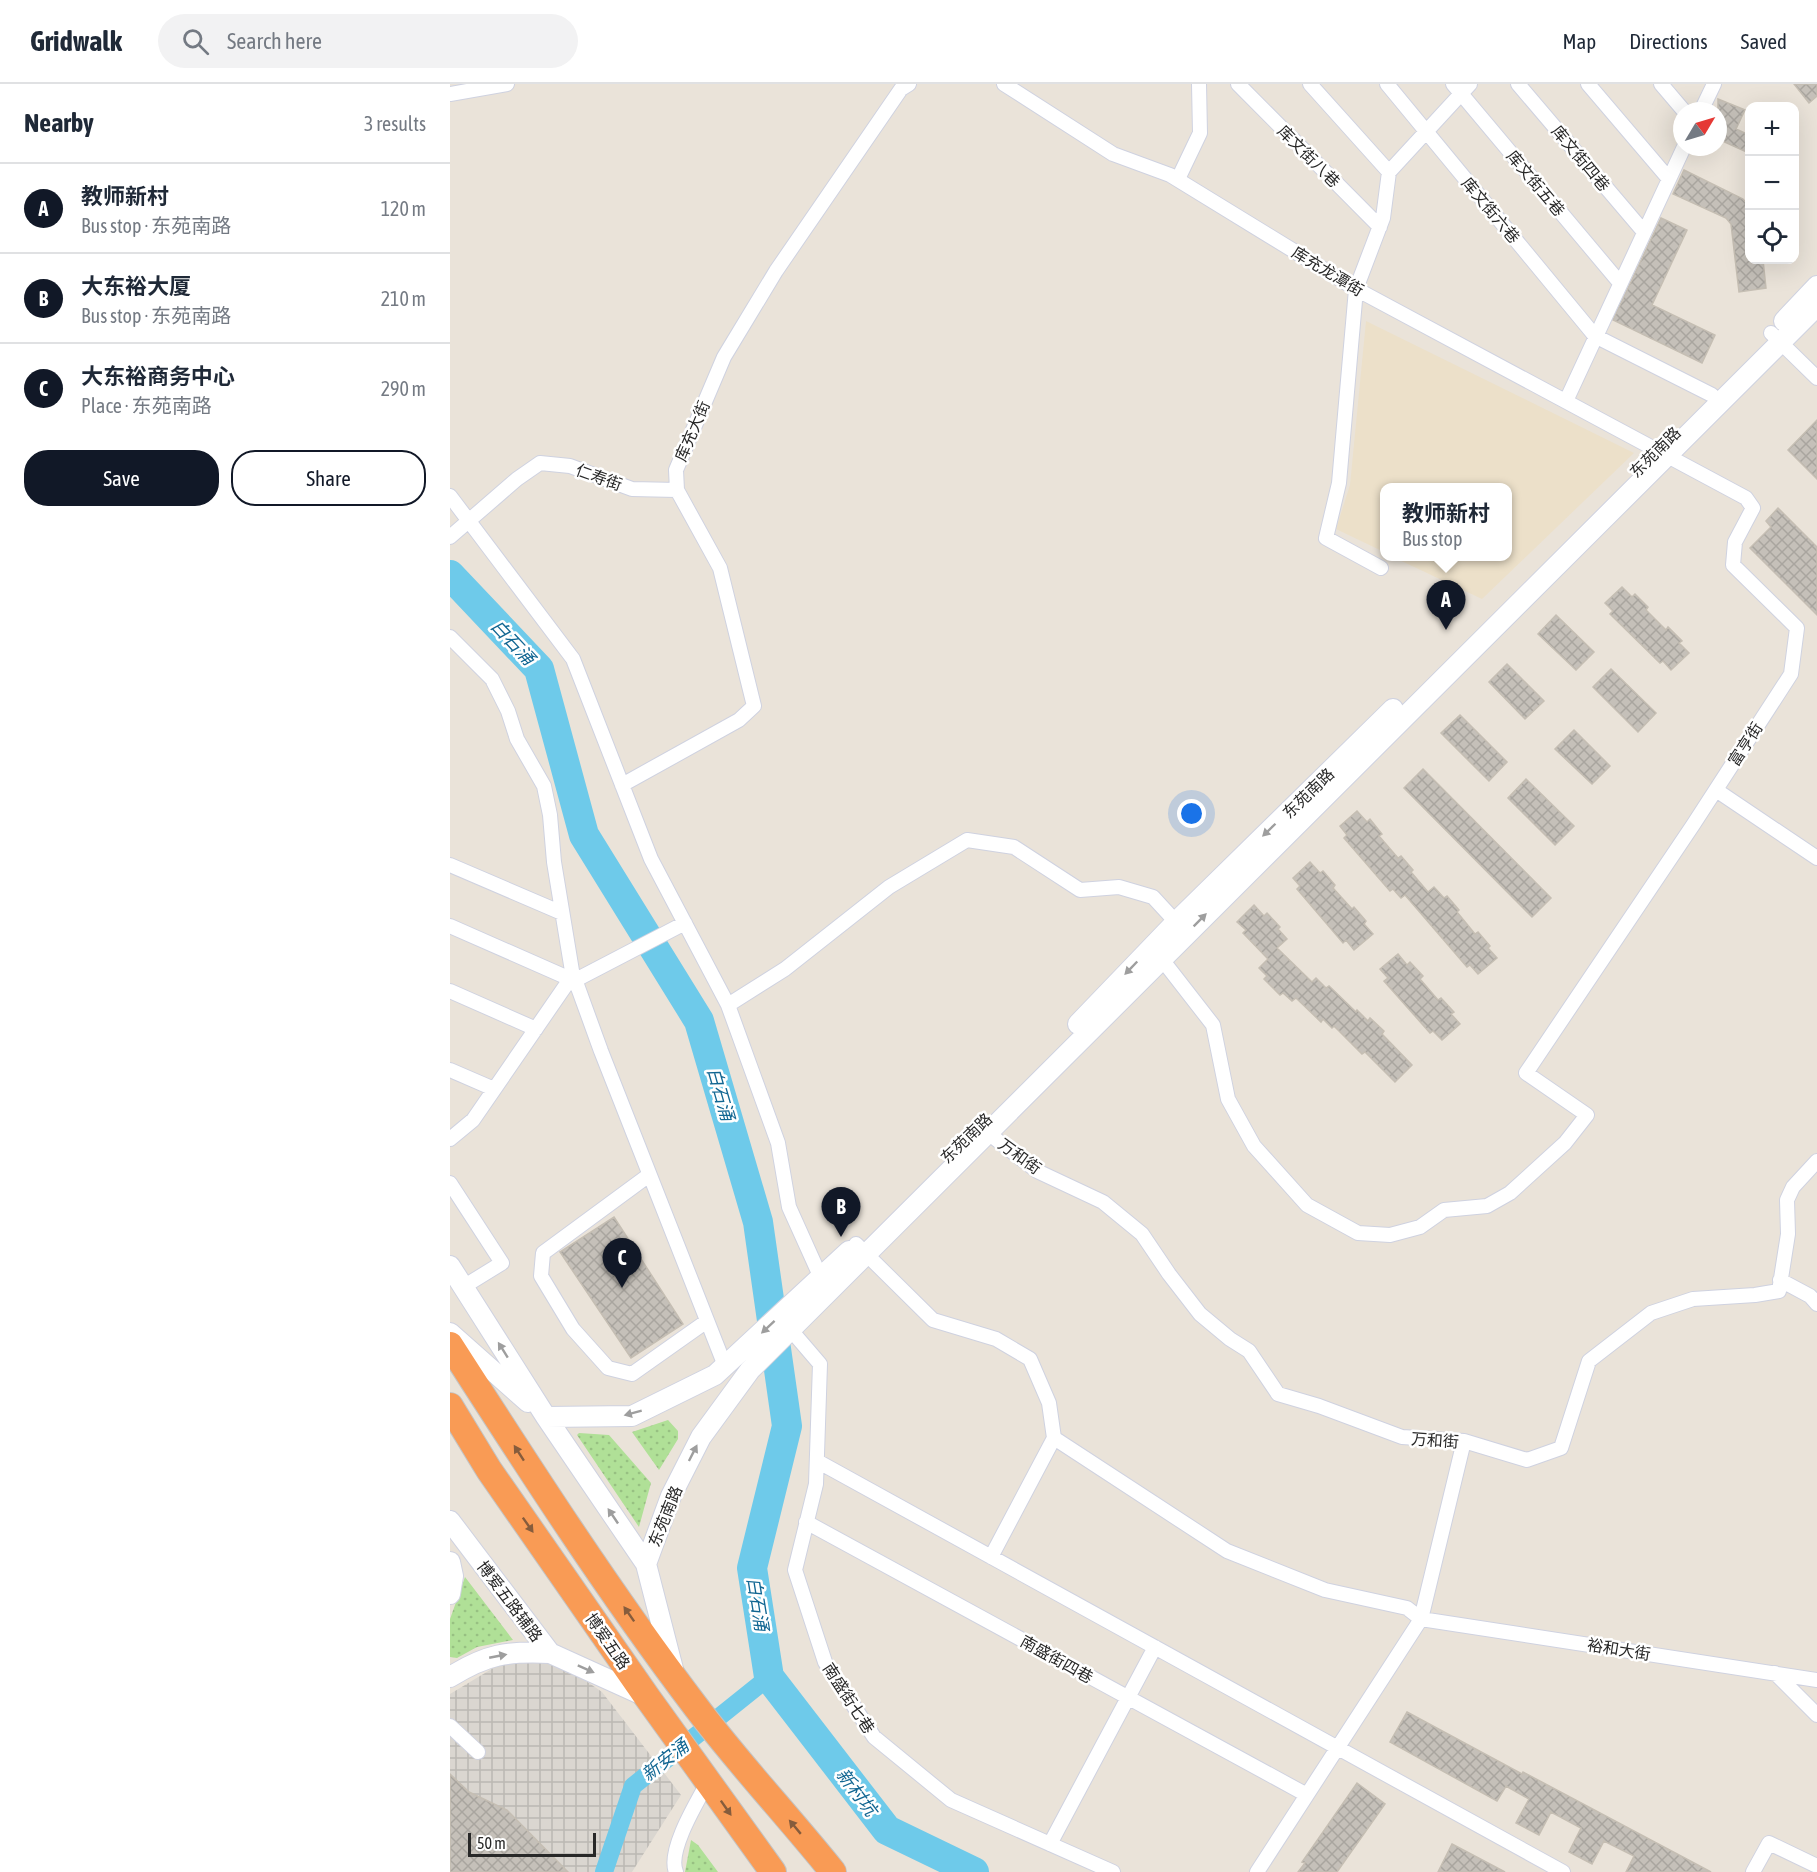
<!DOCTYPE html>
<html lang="en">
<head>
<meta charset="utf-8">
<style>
	:root { --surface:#fff; --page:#f2f2f3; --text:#1f2937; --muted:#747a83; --line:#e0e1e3; --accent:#111827 }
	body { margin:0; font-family:"Asap Condensed","Noto Sans SC",sans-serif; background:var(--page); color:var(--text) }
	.controls { position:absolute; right:18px; top:18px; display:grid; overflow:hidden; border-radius:12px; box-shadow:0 6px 24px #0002 }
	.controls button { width:54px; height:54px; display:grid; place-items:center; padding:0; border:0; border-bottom:2px solid var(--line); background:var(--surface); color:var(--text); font:30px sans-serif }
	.compass { position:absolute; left:1223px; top:18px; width:54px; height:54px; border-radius:50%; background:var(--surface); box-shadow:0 6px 24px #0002; rotate:52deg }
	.scale { position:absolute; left:18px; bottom:15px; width:128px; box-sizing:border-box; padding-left:6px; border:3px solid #282828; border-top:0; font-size:16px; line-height:21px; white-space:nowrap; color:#282828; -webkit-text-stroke:4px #fff; paint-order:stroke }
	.you { position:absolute; left:742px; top:730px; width:21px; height:21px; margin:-15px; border:4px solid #fff; border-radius:50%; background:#1a73e8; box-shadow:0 0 0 9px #1a73e833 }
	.badge { display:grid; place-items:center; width:39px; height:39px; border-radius:50%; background:var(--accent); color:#fff; font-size:20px; font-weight:700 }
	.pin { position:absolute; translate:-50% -50px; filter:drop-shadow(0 2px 3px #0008) }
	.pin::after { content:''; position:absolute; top:32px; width:21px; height:18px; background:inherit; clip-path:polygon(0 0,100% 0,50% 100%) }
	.popup { position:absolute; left:930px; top:399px; width:132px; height:78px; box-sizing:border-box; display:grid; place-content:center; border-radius:12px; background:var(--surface); filter:drop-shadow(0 2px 4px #0005); font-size:20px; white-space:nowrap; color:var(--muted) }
	.popup b { font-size:22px; color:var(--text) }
	.popup::after { content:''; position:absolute; left:50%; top:100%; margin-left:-12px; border:12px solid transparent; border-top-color:var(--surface) }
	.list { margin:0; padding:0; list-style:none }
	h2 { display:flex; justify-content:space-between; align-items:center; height:78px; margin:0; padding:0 24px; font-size:26px }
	h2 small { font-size:20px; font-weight:400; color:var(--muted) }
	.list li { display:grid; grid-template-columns:39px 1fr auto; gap:18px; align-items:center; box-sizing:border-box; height:90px; padding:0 24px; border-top:2px solid var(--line) }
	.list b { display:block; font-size:22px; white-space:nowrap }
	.list p { margin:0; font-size:20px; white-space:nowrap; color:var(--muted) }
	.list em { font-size:20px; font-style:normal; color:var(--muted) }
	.actions { display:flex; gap:12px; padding:18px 24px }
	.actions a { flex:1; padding:14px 0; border:2px solid var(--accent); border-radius:24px; text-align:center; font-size:21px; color:var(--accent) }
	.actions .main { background:var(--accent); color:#fff }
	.icon { flex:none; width:33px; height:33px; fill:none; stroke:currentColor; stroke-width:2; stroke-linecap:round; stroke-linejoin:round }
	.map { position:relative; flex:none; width:1367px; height:1788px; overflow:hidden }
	header { display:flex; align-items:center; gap:36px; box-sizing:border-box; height:84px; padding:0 30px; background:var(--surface); border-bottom:2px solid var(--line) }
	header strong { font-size:28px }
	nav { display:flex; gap:33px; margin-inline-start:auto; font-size:21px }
	.search { width:420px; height:54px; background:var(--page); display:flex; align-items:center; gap:15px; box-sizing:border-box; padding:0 21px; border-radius:33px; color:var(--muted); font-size:22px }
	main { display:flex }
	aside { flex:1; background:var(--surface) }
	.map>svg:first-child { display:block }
	.education { fill:#ece0c9 }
	.grass { fill:url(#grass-dots) }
	.plaza { fill:url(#plaza-grid) }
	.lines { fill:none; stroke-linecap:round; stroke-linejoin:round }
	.canal { stroke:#6ecaea; stroke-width:18 }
	.river { stroke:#6ecaea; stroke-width:30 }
	.building { fill:url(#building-cross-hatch); stroke:#c5beb3; stroke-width:1.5 }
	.street-casing { stroke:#cfd2e0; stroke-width:16 }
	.secondary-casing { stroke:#cfd2e0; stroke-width:22 }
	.highway-casing { stroke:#c3c3c3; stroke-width:28 }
	.street { stroke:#fff; stroke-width:14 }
	.secondary { stroke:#fff; stroke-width:20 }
	.highway { stroke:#f99b55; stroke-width:26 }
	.oneway { fill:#9e9e9e }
	.oneway2 { fill:#865c3c }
	.labels { text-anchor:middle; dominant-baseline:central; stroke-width:5; stroke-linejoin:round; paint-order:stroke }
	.street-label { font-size:16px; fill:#282828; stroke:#fff }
	.water-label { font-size:18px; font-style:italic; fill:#116692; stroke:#fff }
</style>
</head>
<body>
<header>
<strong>Gridwalk</strong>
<div class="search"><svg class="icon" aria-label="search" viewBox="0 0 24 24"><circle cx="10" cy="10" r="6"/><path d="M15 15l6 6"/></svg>Search here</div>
<nav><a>Map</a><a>Directions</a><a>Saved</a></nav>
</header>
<main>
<aside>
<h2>Nearby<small>3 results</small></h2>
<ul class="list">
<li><span class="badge">A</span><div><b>教师新村</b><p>Bus stop · 东苑南路</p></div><em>120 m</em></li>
<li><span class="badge">B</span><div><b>大东裕大厦</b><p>Bus stop · 东苑南路</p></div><em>210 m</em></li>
<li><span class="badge">C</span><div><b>大东裕商务中心</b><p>Place · 东苑南路</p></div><em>290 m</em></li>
</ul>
<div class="actions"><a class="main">Save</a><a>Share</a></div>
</aside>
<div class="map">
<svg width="1367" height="1788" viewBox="0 0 1367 1788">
	<defs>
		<pattern id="grass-dots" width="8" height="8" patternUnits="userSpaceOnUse" patternTransform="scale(1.5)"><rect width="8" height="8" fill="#b0e097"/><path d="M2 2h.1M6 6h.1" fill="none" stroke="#97c082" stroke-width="1.8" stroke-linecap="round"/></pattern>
		<pattern id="plaza-grid" width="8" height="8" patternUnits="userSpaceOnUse" patternTransform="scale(1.5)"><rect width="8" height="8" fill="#dad6d0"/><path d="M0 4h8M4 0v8" fill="none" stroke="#bbb8b3"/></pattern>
		<pattern id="building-cross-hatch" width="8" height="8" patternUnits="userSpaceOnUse" patternTransform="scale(1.5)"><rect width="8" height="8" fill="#c5c0b9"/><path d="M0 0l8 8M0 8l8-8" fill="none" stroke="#a9a59f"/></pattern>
	</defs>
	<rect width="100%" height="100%" fill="#eae3d9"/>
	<path class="education" d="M916,237l268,132 -152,146 -89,-42 115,-1v-68h-124v64l-48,-23 14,-44z"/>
	<path class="grass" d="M218,1336l10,11v8l-19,31 -27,-38z
		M129,1349l30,2 42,48 -12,44 -62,-92z
		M15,1493l48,63 -36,7 -20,11 -7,-1v-38z
		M241,1756l7,5 20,27h-33z"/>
	<path class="plaza" d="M98,1576l31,16 23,16 79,103 -49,77h-182v-178l50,-30z"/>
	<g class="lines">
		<path class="canal" d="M154,1788l29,-86 136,-109"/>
		<path class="river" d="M0,491l89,94 45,166 115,186 59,201 29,204 -35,142 17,109 118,153 87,42"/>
	</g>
	<path class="building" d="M1344,0h23v12l-8,7z
		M1268,15l27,11 -9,19 13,6v18l-31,-14z
		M1234,86l59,29 6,7v54h14l3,28 -27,4 -8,-68 -5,-6 -53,-24z
		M1211,134l26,12 -35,75 63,30 -13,28 -89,-43z
		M1367,336v59l-29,-29z
		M1328,424l39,39v68l-67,-67 21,-21 -5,-6z
		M1172,503l10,10 3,-3 13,13 -2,3 20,20 2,-3 14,14 -3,2 10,10 -18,17 -8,-9 -3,2 -50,-49 3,-3 -8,-8z
		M1106,531l38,37 -18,18 -38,-36z
		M1057,580l37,37 -19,18 -36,-37z
		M1161,585l45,44 -18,19 -45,-45z
		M1010,631l47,47 -18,19 -48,-48z
		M1124,646l36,36 -18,18 -37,-35z
		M973,685l128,129 -19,19 -128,-129z
		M1076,695l48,47 -19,19 -47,-47z
		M907,727l10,11 3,-3 12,15 -3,2 19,22 3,-2 12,14 -2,2 17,20 6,-5 10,11 3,-2 12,14 -2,2 18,22 3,-2 12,14 -2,2 9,10 -19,16 -8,-9 -3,2 -62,-72 -4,3 -8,-9 -3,2 -46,-53 3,-3 -7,-9z
		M860,778l10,11 3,-2 12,14 -2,3 19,21 2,-2 12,14 -2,3 9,10 -19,16 -8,-10 -3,3 -46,-54 3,-3 -7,-8z
		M804,821l10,11 3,-3 13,14 -2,2 9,10 -10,9 35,34 4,-4 10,10 3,-2 27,26 1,-2 11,11 2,-3 14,13 -2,3 30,31 -17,17 -30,-30 -3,2 -28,-28 -2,2 -9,-9 -2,3 -25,-24 -4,3 -9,-8 -3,2 -16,-16 3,-3 -8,-8 9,-9 -25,-26 3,-3 -9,-8z
		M948,870l9,11 3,-3 13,14 -3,3 18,21 3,-2 13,14 -3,2 9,10 -18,16 -9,-9 -3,2 -46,-52 4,-3 -8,-9z
		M164,1133l69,107 -52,34 -71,-106z
		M957,1628l115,62 1,-2 188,100h-85l8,-16 -30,-15 -12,23 -23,-12 12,-24 -30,-16 -12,23 -23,-12 13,-24 -23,-13 -9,15 -107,-59z
		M0,1690l19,18 38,18 61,62h-118z
		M907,1699l28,21 -48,68h-39l7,-9 -3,-1z
		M1002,1760l53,28h-67z"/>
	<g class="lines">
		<g class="street-casing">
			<path id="street" d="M554,0l109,70 57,21 186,114 390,209 7,10 -18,34 -2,23 64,63 -6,46 -98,151 -167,248 61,42 -22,28 -55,50 -23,13 -43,4 -24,17 -30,8 -32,-2 -51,-28 -53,-59 -26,-47 -15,-74 -56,-72
				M788,0l142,143
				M860,0l79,88
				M937,0l208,252 117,59
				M1003,0l167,199
				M1068,0l126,148
				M1138,0l81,95
				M1211,0l23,27
				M0,10l57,-10
				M1251,27l13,-27
				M728,95l22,-46 -1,-49
				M1321,249l46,45
				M1116,317l118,-254
				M0,412l123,163 78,200 77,146 50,138 11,64 32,71
				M0,453l67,-58 23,-16 30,3 62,23 45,1
				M931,484l-55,-30 13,-55 17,-194 27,-71 6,-46 81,-88
				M0,553l42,42 16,32 9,28 27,47 6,29 4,47 18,109 29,80 124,315
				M172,701l117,-65 15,-14 -34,-138 -43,-78 -1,-20 48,-113 52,-86 125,-182 8,-5
				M1266,706l101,68
				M0,781l112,48
				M0,842l125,55
				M0,907l86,38
				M278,921l57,-36 104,-82 78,-47 47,7 66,43 39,-3 34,10 23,25
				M0,986l44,19
				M529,1042l58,45 66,31 39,32 27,40 31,40 30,25 19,12 29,43 41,12 83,31 62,4 63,19 34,-12 28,-87 62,-48 42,-14 62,-4 24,-4 9,-57 -1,-34 6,-13 24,-26
				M0,1055l23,-19 93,-135 119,-62
				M199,1091l-106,78 -2,23 32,53 35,39 24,6 75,-53
				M0,1099l52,80 -39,24
				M406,1160l77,76 63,19 34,20 19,44 5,35 -63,119
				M1330,1196l30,16 7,8
				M340,1245l30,35 -4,120 -21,86 30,92 49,75 77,63 162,72
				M604,1354l173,113 98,39 82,18 14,11 396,61
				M367,1377l746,411
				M356,1438l501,273
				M1325,1589l42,42
				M0,1642l28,26
				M600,1760l105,-197
				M226,1788c-9,-21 21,-70 32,-90
				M807,1788l164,-253 43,-178
				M1303,1788l16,-29 48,23"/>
		</g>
		<g class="secondary-casing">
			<path id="secondary" d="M1334,237l33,-35
				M628,940l98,-102 217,-213
				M0,1182l96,151 100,147 27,105
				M0,1249l78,69
				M96,1333l86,-1 83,-41 134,-124
				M0,1437l100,132 97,44
				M0,1478l3,14 -3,18
				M196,1480l25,-68 30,-59 49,-67 1067,-1064
				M0,1593c37,-23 57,-26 100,-24"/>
		</g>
		<g class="highway-casing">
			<path id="highway" d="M0,1261c79,123 158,246 246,362 43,57 92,109 137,165
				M0,1322l39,64 158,227 126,175"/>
		</g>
		<use href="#street" class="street"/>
		<use href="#secondary" class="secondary"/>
		<use href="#highway" class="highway"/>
	</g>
	<defs><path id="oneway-solid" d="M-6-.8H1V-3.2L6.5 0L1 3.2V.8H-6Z" transform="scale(1.5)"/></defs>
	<g class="oneway">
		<use href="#oneway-solid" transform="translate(819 746) rotate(136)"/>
		<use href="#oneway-solid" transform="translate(750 836) rotate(-45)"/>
		<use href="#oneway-solid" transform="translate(681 884) rotate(134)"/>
		<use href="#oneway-solid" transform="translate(318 1243) rotate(137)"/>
		<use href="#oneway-solid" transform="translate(53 1266) rotate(-122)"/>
		<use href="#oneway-solid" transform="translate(183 1329) rotate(165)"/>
		<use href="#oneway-solid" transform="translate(243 1369) rotate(-63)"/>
		<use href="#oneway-solid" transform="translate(163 1432) rotate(-124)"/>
		<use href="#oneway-solid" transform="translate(48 1572) rotate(-11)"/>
		<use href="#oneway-solid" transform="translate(136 1585) rotate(24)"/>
	</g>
	<g class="oneway2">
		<use href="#oneway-solid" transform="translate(69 1369) rotate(-123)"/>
		<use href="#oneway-solid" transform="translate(78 1441) rotate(55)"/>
		<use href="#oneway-solid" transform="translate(179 1530) rotate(-125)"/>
		<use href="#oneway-solid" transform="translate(276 1724) rotate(55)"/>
		<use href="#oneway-solid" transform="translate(345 1743) rotate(-130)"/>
	</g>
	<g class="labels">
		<g class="street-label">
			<text transform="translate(859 72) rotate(45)">库文街八巷</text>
			<text transform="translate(1131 74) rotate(50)">库文街四巷</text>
			<text transform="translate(1086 99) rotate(50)">库文街五巷</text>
			<text transform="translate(1041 126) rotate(50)">库文街六巷</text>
			<text transform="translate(878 187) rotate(31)">库充龙潭街</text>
			<text transform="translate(242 347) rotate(-67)">库充大街</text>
			<text transform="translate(1205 368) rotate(-45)">东苑南路</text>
			<text transform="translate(149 393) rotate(20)">仁寿街</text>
			<text transform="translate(1295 660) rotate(-57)">富亨街</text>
			<text transform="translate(858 709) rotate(-44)">东苑南路</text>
			<text transform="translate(516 1054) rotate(-44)">东苑南路</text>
			<text transform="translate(570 1072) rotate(36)">万和街</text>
			<text transform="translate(985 1356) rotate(4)">万和街</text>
			<text transform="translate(215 1432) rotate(-68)">东苑南路</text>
			<text transform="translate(60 1517) rotate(53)">博爱五路辅路</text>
			<text transform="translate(158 1557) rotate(55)">博爱五路</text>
			<text transform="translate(1169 1565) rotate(9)">裕和大街</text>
			<text transform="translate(607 1575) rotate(29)">南盛街四巷</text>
			<text transform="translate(399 1614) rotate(57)">南盛街七巷</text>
		</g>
		<g class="water-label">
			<text transform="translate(63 558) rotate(47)">白石涌</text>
			<text transform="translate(271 1010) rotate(74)">白石涌</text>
			<text transform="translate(308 1520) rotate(81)">白石涌</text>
			<text transform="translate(215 1676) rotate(-39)">新安涌</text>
			<text transform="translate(407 1708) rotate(53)">新村坑</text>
		</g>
	</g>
</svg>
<div class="controls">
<button>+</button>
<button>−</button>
<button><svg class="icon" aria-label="locate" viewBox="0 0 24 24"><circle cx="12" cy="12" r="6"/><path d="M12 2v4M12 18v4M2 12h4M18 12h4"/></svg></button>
</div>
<svg class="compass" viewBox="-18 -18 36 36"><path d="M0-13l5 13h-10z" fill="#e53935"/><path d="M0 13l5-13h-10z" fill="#747a83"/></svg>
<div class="scale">50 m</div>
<div class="you"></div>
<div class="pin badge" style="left:996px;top:546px">A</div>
<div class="popup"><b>教师新村</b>Bus stop</div>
<div class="pin badge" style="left:391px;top:1153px">B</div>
<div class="pin badge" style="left:172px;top:1204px">C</div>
</div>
</main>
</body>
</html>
